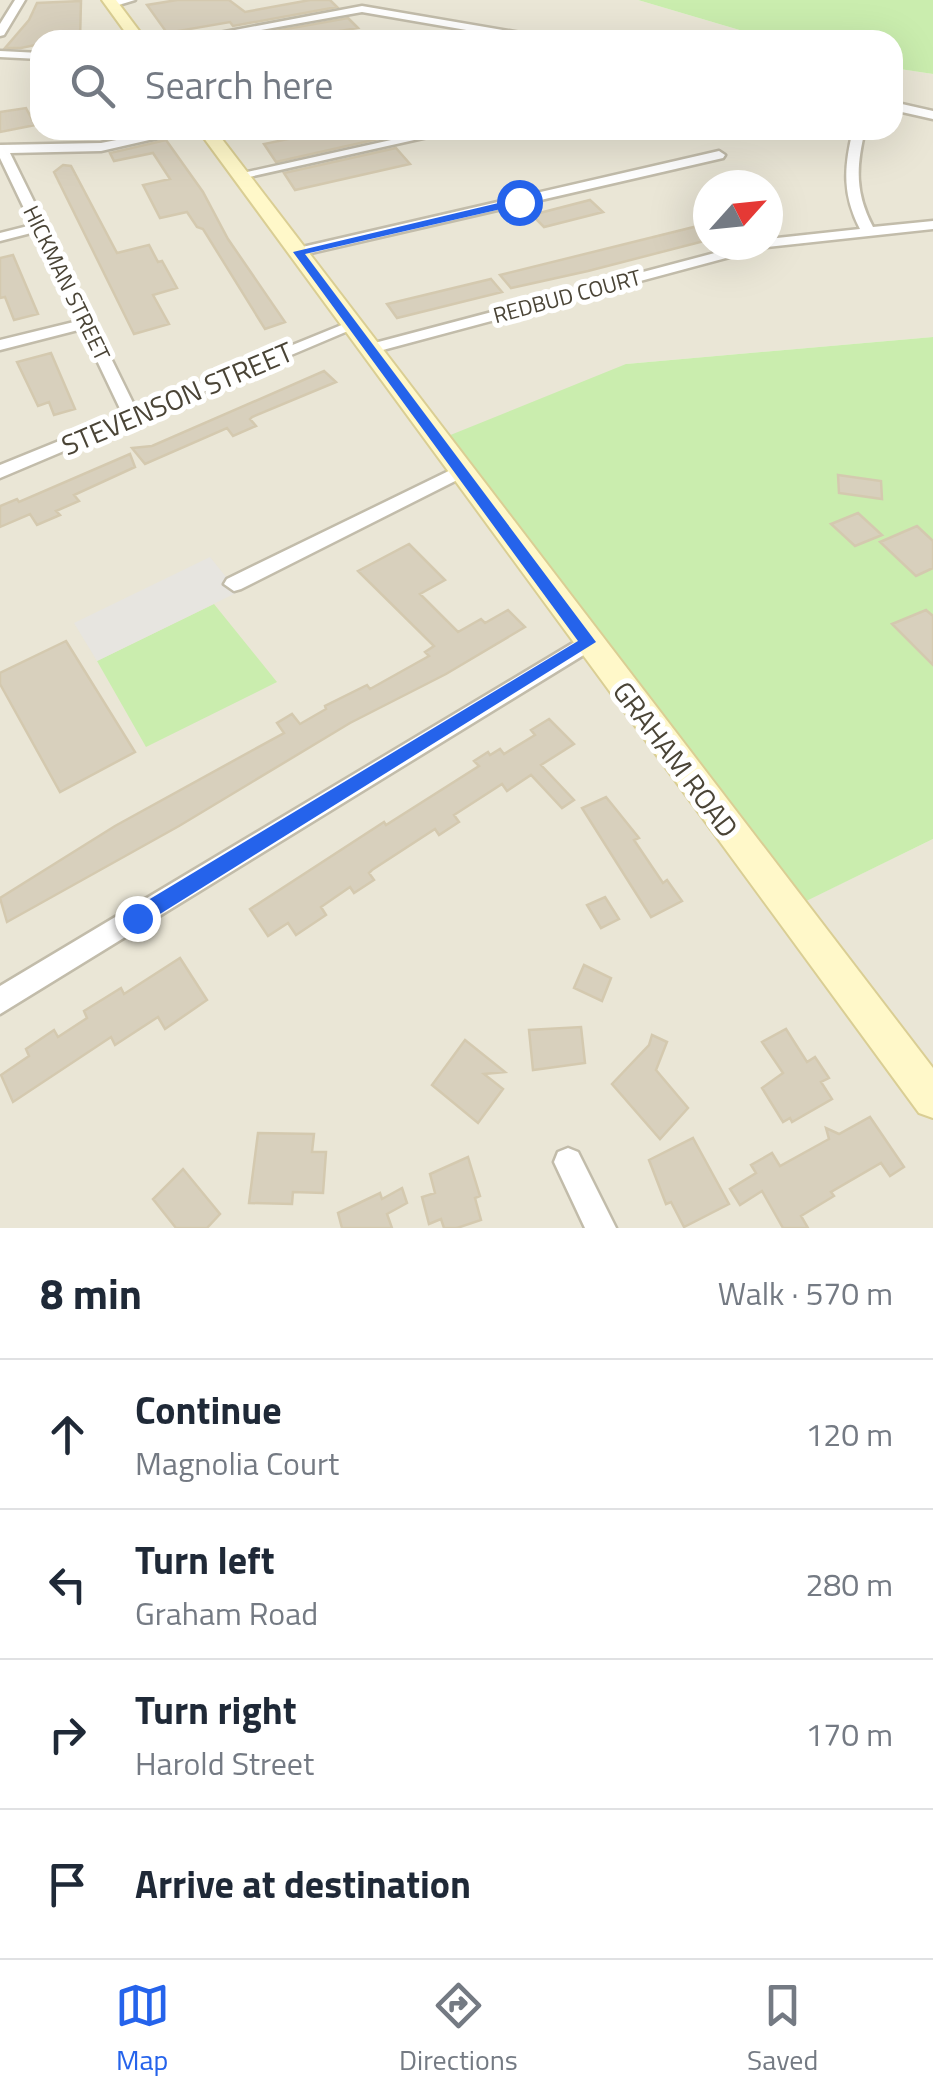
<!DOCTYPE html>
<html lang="en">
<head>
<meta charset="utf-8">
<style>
	:root { --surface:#fff; --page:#f2f2f3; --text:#1f2937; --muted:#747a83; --line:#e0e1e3; --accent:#2563eb }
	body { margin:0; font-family:"Titillium Web",sans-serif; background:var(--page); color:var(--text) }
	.compass { position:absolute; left:693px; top:170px; width:90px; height:90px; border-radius:50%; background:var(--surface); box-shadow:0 10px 40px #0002; rotate:63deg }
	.stop { position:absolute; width:30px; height:30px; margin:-22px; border:8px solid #2563eb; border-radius:50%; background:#fff }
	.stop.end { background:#2563eb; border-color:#fff; box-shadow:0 2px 10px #0008 }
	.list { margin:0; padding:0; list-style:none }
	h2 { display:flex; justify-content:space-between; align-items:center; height:130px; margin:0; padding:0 40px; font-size:42px }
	h2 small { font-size:32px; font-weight:400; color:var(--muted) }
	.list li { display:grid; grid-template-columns:65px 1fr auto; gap:30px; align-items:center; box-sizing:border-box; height:150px; padding:0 40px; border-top:2px solid var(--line) }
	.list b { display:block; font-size:38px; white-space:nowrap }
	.list p { margin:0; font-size:32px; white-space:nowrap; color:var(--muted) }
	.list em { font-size:32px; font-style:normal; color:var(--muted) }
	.icon { flex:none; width:55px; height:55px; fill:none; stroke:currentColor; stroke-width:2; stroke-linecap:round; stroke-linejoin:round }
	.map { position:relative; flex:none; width:933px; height:1228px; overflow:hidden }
	.search { position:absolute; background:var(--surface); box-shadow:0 10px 40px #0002; left:30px; right:30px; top:30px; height:110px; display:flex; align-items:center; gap:25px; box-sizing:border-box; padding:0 35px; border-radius:30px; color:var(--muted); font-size:38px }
	.sheet { height:730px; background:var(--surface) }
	nav { display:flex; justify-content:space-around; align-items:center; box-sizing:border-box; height:140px; border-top:2px solid var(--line); background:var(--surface); font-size:28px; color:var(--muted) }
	nav a { display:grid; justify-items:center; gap:5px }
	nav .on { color:var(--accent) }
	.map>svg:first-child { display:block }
	.residential { fill:#eae6d6; fill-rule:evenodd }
	.green { fill:#caedae }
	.parking { fill:#e7e5e0 }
	.building { fill:#d8d0bd; stroke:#d4c9af; stroke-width:2.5 }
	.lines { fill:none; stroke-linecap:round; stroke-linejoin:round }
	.minor-casing { stroke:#c2bcaa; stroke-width:5 }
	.secondary-casing { stroke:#dace94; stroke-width:4 }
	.minor { fill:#fff; fill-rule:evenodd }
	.secondary { fill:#fff8c9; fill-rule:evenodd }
	.route { fill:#2563eb }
	.labels { text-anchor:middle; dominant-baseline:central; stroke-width:10; stroke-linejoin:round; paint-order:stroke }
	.far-street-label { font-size:22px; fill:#4a4436; stroke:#fff }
	.street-label { font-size:28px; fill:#4a4436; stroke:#fff }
</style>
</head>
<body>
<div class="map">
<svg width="933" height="1228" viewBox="0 0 933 1228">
	<rect width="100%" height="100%" fill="#f6f3e8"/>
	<path class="residential" d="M0,0h638l135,40h-733v90h853v-62l40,6v263l-307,27 163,545 144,-70v389h-933zM708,185h60v60h-60z"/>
	<path class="green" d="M638,0h295v74l-40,-6v-28h-120z
		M933,337v502l-143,70 -352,-469 188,-76z
		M214,604l63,78 -131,65 -49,-86z"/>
	<path class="parking" d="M210,557l28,35 -141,69 -23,-38z"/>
	<path class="building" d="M177,0h52l16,12 65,-12h20l7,7 -104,19 -3,-4 -63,11 -20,-28z
		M81,1l-1,39h-40v4l-19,4h-16l24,-28 8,-17z
		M348,18l10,10 -72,12 -44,-3z
		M26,108l9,17 -35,7v-20z
		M331,130h50l6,7 -111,25 -12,-18z
		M166,140l37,52 25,47 57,83 -20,7 -62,-100 -6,-2 -10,-15 -27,6 -17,-33 27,-6 -17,-26 -39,8 -4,-8z
		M396,148l14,16 -115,26 -11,-17z
		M63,165l8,1 46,87 32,-8 9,17 4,-1 15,27 -24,7 16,29 -35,10 -80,-162z
		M590,200l13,12 -59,15 -12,-12z
		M702,225l6,6v9l-120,31 -77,17 -11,-13z
		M13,255l25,59 -24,6 -9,-23 -5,1v-40z
		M491,279l11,13 -105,26 -10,-14z
		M51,353l24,56 -21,6 -5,-13 -11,4 -21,-44z
		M324,371l12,11 -84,35 -2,2 6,7 -23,10 -6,-8 -82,36 -13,-16 20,-2z
		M130,454l5,13 -61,28 5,6 -23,10 4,4 -23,10 -7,-11 -30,13v-21l17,-7 2,3z
		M838,475l43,6 1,18 -43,-6z
		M858,513l24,22 -27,11 -24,-22z
		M917,526l16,15v27l-17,8 -36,-34z
		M409,544l36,36 -25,14 38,38 23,-13 4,4 23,-13 17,17 -79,47 -96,49 -171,103 -172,96 -7,-24 115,-72 169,-93 -7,-10 15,-9 8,10 26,-15 -1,-3 42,-21 3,4 59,-33 -4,-4 9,-6 -76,-75z
		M926,610l7,6v49l-41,-41z
		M66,641l69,111 -75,40 -60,-108v-11z
		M549,719l25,25 -33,21 33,35 -12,8 -31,-33 -24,16 -5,-7 -48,31 5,7 -20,13 -4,-6 -63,41 -3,3 5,7 -20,13 -4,-6 -29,20 5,8 -30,20 -8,-12 -20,13 -18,-27 134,-87 2,3 93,-59 -5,-5 14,-9 2,3 10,-6 4,5 31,-19 -4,-5z
		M606,797l33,41 -5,2 29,43 4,-3 15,21 -31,16 -69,-109z
		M605,897l14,22 -18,9 -14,-23z
		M180,958l27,42 -42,29 -7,-12 -43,28 -4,-8 -98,65 -12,-27 28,-19 -3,-7 28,-19 4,7 29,-19 -3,-7 37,-23 3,6z
		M584,965l27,13 -9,23 -28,-13z
		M581,1027l4,36 -52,7 -4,-40z
		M786,1029l21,33 8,-5 14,21 -8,4 11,17 -40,23 -2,-4 -7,4 -21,-34 21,-15 -21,-31z
		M652,1035l15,7 -11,28 32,38 -28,31 -48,-55 37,-39z
		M465,1040l40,32 -21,2 19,15 -25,34 -46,-38z
		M870,1117l34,50 -14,9 -9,-13 -50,29 3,4 -33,20 7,12h-25l-21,-37 -22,14 -10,-16 26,-16 -5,-8 21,-12 8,13 49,-27 -3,-11 13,6z
		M258,1133l56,1 -2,18h14l-3,41 -30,-1 -1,12 -43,-1z
		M693,1138l36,66 -45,23 -13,-25 -5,2 -17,-44z
		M468,1157l12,39 -5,2 6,22 -24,8h-13l-3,-9 -12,5 -7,-27 13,-4 -5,-19z
		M183,1169l37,45 -13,14h-31l-23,-29z
		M402,1188l5,15 -20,11 5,14h-50l-4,-15 42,-20 2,6z"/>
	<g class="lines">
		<g class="minor-casing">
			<path id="minor" d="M15,0h10l-21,35 -4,1v-12z
				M116,0h19l-23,7 -5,-3z
				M362,6l182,31 5,3h-24l-163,-28 -157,28h-23z
				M0,51l40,2v6l-40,-2z
				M893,102l40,9v8l-40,-9z
				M168,130h25l-92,21 -91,2 126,256 213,-87 5,-2 8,5 -362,153v-13l123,-50 -41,-86 -82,21v-10l78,-19 -43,-89 -35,9v-8l32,-8 -32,-67v-13l101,-2z
				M436,130h23l-219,49 -6,-4z
				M853,130h12c-9,37 -10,63 8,97l60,-6v8l-166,18 -388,104 -6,2 -8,-5 2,-3 378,-100h23v-6l92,-10c-18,-35 -16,-62 -7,-99z
				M719,151l6,4 -2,3 -425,98 -7,-4 7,-4z
				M461,465l9,6 -3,4 -226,114 -7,2 -10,-7 3,-5z
				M588,634l7,2 3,6 -3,6 -595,366v-28z
				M568,1148l10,4 38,76h-31l-31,-66 4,-10z"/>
		</g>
		<g class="secondary-casing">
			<path id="secondary" d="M102,0h14l30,40h-15z
				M198,130h17l718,938v50l-14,-5z"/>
		</g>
		<use href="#minor" class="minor"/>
		<use href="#secondary" class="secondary"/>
	</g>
	<path class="route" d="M519,198l4,6 -218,50 291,388 -452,282h-14v-13l448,-270 -285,-389z"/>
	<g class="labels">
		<g class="far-street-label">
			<text transform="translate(67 283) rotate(64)">HICKMAN STREET</text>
			<text transform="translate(567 296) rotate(-15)">REDBUD COURT</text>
		</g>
		<g class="street-label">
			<text transform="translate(177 398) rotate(-23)">STEVENSON STREET</text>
			<text transform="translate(676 759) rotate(53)">GRAHAM ROAD</text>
		</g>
	</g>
</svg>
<svg class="compass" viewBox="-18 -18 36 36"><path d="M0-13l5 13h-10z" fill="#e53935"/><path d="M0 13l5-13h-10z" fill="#747a83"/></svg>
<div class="stop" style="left:519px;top:202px"></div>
<div class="stop end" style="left:137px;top:918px"></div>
<div class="search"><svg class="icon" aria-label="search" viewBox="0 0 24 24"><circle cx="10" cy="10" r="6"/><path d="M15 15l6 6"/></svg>Search here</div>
</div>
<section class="sheet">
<h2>8 min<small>Walk · 570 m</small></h2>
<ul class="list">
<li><svg class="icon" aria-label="ahead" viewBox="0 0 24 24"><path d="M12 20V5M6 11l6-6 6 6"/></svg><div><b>Continue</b><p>Magnolia Court</p></div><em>120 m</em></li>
<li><svg class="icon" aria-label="left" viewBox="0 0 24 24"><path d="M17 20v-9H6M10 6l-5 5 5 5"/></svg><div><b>Turn left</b><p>Graham Road</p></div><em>280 m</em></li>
<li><svg class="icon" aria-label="right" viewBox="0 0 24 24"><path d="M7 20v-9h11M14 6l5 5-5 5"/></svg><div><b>Turn right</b><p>Harold Street</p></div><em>170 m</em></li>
<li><svg class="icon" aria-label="arrive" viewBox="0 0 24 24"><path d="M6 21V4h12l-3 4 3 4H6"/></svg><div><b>Arrive at destination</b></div></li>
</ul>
</section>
<nav>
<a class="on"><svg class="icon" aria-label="map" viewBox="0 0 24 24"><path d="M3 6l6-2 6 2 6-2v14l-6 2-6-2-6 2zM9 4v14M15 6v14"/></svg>Map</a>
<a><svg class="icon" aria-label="directions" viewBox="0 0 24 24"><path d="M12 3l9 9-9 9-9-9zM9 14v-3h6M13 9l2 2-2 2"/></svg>Directions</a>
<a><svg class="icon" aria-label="saved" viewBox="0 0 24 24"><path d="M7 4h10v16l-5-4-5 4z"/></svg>Saved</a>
</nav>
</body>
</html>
